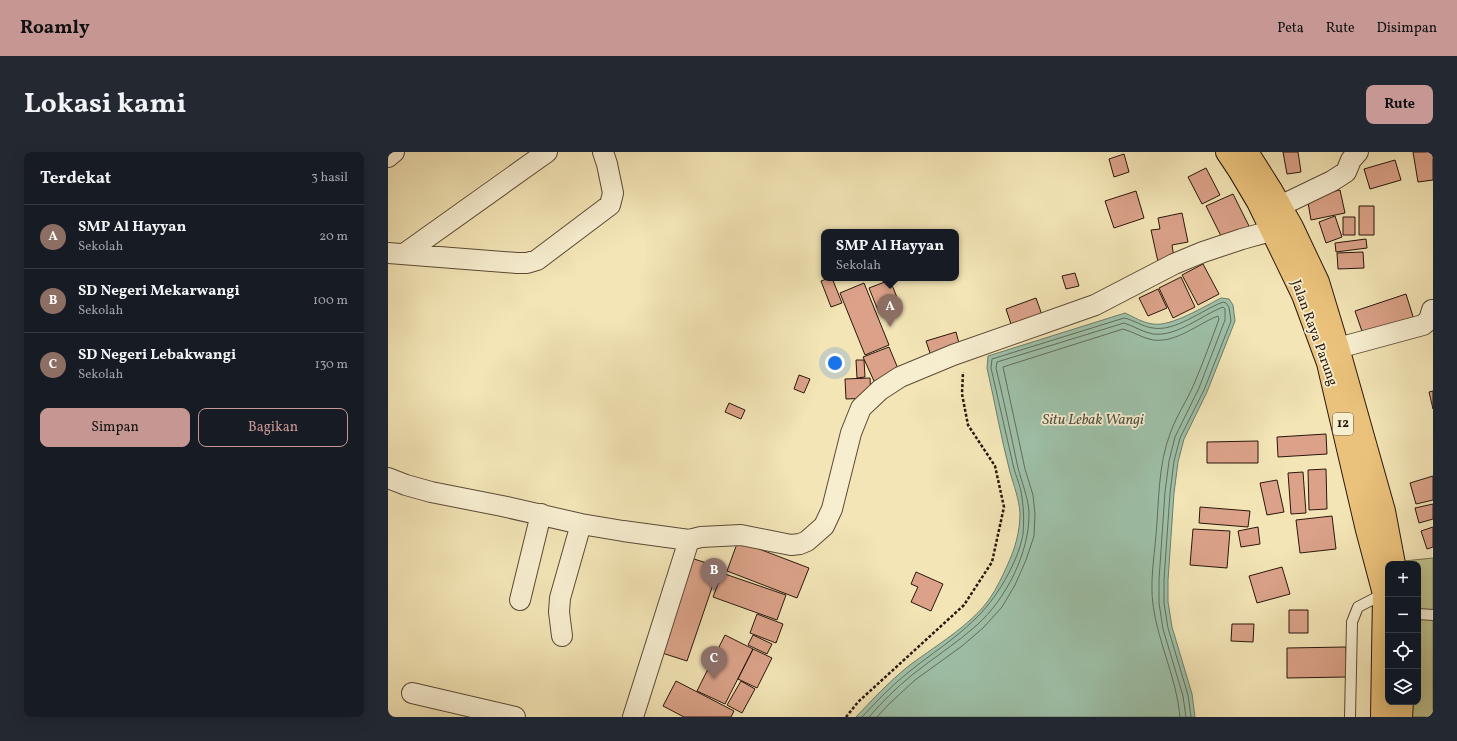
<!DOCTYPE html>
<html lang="id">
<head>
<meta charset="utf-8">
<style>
	:root { --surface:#171b24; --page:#242831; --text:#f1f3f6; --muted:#9ea1a6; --line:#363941; --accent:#c59692 }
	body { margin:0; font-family:Vollkorn,serif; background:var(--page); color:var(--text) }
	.controls { position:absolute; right:12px; bottom:12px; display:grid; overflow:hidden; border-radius:8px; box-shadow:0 4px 16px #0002 }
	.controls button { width:36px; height:36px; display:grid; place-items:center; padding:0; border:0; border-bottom:1px solid var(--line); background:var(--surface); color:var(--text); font:20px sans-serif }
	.you { position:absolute; left:447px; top:211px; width:14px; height:14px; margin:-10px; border:3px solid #fff; border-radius:50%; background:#1a73e8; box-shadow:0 0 0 6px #1a73e833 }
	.badge { display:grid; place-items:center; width:26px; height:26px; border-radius:50%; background:var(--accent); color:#fff; font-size:13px; font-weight:700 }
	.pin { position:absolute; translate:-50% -33px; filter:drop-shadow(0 1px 2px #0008) }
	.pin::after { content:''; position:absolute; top:21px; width:14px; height:12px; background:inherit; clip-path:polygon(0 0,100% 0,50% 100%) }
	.popup { position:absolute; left:433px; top:77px; width:138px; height:52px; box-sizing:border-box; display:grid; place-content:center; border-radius:8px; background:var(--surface); filter:drop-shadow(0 1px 3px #0005); font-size:13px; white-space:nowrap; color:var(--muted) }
	.popup b { font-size:15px; color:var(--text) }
	.popup::after { content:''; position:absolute; left:50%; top:100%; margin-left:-8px; border:8px solid transparent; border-top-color:var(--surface) }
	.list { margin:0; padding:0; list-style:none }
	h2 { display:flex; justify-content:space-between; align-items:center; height:52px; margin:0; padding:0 16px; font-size:17px }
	h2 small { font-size:13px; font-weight:400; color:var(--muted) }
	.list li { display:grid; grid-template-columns:26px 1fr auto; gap:12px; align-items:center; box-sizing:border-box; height:64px; padding:0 16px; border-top:1px solid var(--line) }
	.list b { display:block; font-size:15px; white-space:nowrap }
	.list p { margin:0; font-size:13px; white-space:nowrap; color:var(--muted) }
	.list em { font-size:13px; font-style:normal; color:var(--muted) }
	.actions { display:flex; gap:8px; padding:12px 16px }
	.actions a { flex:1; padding:9px 0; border:1px solid var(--accent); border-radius:8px; text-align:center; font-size:14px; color:var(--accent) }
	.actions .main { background:var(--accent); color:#111 }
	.icon { flex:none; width:22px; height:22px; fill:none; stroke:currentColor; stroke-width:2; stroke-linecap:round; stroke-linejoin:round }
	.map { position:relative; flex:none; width:1045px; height:565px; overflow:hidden; border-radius:8px }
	header { display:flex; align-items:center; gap:24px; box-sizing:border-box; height:56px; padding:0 20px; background:var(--accent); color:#111 }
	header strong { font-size:19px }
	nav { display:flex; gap:22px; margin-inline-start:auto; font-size:14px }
	.intro { display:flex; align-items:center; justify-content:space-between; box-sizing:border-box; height:96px; padding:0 24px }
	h1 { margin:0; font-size:28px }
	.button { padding:10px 18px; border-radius:8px; background:var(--accent); color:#111; font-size:14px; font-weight:700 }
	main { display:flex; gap:24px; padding:0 24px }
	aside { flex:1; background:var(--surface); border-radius:8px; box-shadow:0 4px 16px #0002 }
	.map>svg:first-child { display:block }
	.green { fill:#c0c38b; stroke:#756d4c }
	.water { fill:#9dc0a8; stroke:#6f7c6a }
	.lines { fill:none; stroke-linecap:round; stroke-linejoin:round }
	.shore { stroke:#646c5a; stroke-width:1 }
	.building { fill:#dba289; stroke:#2a170c }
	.service-casing { stroke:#5c4a36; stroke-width:12 }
	.minor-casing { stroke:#5c4a36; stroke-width:22 }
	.trunk-casing { stroke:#2a170c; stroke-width:24 }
	.path { stroke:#2a170c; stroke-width:2.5; stroke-dasharray:3 2; stroke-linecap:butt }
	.service { stroke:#f7eed0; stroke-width:10 }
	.minor { stroke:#f7eed0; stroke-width:20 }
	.trunk { stroke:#eac27b; stroke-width:22 }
	.labels { text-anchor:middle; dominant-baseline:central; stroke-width:3.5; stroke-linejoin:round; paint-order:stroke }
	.shield { fill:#f7eed0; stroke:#685847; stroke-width:1 }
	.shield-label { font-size:13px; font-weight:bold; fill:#2a170c }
	.street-label { font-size:14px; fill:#2a170c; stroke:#f7eed0 }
	.water-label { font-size:15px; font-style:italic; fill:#525243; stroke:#f7eed0 }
</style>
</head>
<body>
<header>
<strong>Roamly</strong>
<nav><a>Peta</a><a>Rute</a><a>Disimpan</a></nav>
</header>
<div class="intro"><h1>Lokasi kami</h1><a class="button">Rute</a></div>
<main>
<aside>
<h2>Terdekat<small>3 hasil</small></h2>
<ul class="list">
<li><span class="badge" style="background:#8d6e63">A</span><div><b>SMP Al Hayyan</b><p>Sekolah</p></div><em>20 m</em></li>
<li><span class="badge" style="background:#8d6e63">B</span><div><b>SD Negeri Mekarwangi</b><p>Sekolah</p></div><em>100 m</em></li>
<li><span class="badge" style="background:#8d6e63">C</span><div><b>SD Negeri Lebakwangi</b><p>Sekolah</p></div><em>130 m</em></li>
</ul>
<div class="actions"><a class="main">Simpan</a><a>Bagikan</a></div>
</aside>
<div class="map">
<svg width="1045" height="565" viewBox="0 0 1045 565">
	<rect width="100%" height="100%" fill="#f3e5b6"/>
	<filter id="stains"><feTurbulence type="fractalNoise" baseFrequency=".005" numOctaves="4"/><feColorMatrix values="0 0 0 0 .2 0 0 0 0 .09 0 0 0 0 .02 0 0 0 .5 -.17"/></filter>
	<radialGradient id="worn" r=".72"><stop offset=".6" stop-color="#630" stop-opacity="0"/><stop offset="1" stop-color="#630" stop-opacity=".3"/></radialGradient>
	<path class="green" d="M1045,406v159h-23l1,-15h7v-138h-13l-1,-3z"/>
	<path class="water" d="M833,146l8,1 4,6 2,16 -28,71 -23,47 -6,23 -4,31 -6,87v22l4,25 20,67 3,23h-339c16,-17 32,-34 50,-49 26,-20 66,-43 84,-70 7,-10 12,-21 17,-32 8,-17 13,-34 13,-53 -1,-14 -6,-27 -10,-41 -9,-34 -15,-69 -23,-104l1,-12 137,-43c9,4 18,10 28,11 18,3 52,-18 68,-26z"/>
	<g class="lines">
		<path class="shore" d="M474,565c15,-16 30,-32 48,-46 21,-17 45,-32 64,-51 21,-19 44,-57 49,-86 1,-12 1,-24 -1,-36 -1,-13 -8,-25 -10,-38 -7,-31 -14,-61 -21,-92l1,-9 132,-41c10,2 19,9 29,10 22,4 49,-18 70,-26l3,1 3,4 2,14 -27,69 -24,48 -6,23 -4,32 -6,87v23l4,25 20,67 3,22
			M481,565c13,-15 27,-29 43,-42 21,-17 45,-32 65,-50 29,-26 53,-73 52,-113 -1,-15 -7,-29 -11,-44 -7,-33 -14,-67 -22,-100l1,-6 127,-39c10,3 18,9 29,11 24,3 49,-19 70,-27l2,2v11l-26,68 -24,49 -6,24 -4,31 -6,88v23l4,26 20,67 3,21
			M489,565l12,-13 26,-24 47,-34 21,-18 19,-21 13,-22 11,-25 8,-24 1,-22 -2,-19 -8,-26 -22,-102 120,-38c11,3 19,9 30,11 24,3 44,-16 65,-24l1,3c-8,22 -16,44 -25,65 -7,17 -18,32 -24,50 -12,31 -11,68 -14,101 -2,23 -6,47 -3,70 5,38 24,74 27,112"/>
	</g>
	<path class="building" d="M895,0h15l3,20 -14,2z
		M1025,0h20v28l-15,2z
		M736,2l5,18 -15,5 -5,-18z
		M1007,8l6,20 -31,9 -6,-20z
		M818,16l14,27 -18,9 -14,-27z
		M952,38l5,23 -34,7 -4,-23z
		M748,39l8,27 -30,10 -9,-27z
		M845,42l17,34 -27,12 -17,-34z
		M971,54h15v29h-15z
		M794,61l6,29 -16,3 2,13 -16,4 -7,-32 9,-1 -2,-11z
		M947,64l7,21 -16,6 -7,-21z
		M955,65h12v18h-12z
		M978,87l1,9 -31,4 -1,-9z
		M975,100l1,16 -26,1 -1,-16z
		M815,112l16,30 -21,11 -16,-30z
		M687,121l4,13 -13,3 -4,-13z
		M793,125l14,30 -22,11 -14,-30z
		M441,126h3l10,25 -11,4 -10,-26z
		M502,128l10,25 -21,8 -10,-25z
		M476,131l25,62 -24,10 -25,-62z
		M770,137l9,19 -19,8 -9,-18z
		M1018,142l9,29 -50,17 -10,-29z
		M648,146l6,17 -30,12 -6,-18z
		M568,180l4,15 -29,9 -5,-15z
		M501,195l10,24 -25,10 -11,-24z
		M468,208h8l1,17 -8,1z
		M411,223l11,4 -6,14 -10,-4z
		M482,226l1,20 -25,1 -1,-20z
		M1045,239v18l-4,-17z
		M341,251l16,7 -4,9 -16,-7z
		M938,282l1,20 -49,3 -1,-20z
		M870,289v22h-51v-21z
		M938,317l1,40 -18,1 -1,-40z
		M915,320l3,41 -15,1 -3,-41z
		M1045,324v24l-17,4 -6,-21z
		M889,328l7,32 -17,3 -7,-32z
		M1045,352v15l-14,4 -4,-15z
		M812,355l50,4 -2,16 -49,-4z
		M944,364l4,33 -36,4 -4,-33z
		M870,375l2,17 -19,3 -3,-16z
		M1045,375v20l-6,2 -6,-18z
		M805,377l37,2 -3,37 -37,-3z
		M350,389l71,27 -12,30 -70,-27z
		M303,406l28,9 -32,94 -28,-9z
		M894,415l8,27 -33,9 -8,-27z
		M528,420l27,12 -12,27 -20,-9 7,-15 -7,-3z
		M334,421l64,22 -9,25 -64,-23z
		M901,458h19v23h-19z
		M369,462l26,10 -7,19 -26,-10z
		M844,472h22l-1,18 -22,-1z
		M337,483l28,14 -28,55 -28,-13z
		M365,483l19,9 -5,10 -19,-9z
		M958,495l1,30 -60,1v-30z
		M365,497l19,9 -15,30 -19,-9z
		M288,529l58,30 -3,6h-47l-21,-11z
		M353,529l14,8 -13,24 -15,-8z"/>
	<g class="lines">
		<g class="service-casing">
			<path id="service" d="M1030,462l15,1
				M962,565l2,-95 6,-15 27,-14"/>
		</g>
		<g class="minor-casing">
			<path id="minor" d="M0,5l6,-5
				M892,54l52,-25 14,-9 5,-12 7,-8
				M0,101l129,10h10l10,-3 73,-55 3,-12 -6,-29 -4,-12
				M16,102l143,-102
				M950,196l85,-23 6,-5 3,-10
				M0,326l18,7 25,7 71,14 79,18 42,7 66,9 12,-3 40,-2 50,10 9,-1 7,-3 17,-15 8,-17 19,-76 10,-25 19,-18 20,-13 53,-22 142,-50 79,-41 29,-12 39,-13 29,-8
				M132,448l21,-86
				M174,484l-3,-24 1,-14 21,-74
				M24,541l103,24
				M245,565l56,-177"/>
		</g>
		<g class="trunk-casing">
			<path id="trunk" d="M839,0l12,18 19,32 45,93 25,68 39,167 17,64 -2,123
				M859,0l24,38 21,37 26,55 20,66 33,117 13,46 10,53
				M1013,565l1,-15"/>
		</g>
		<path class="path" d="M458,565l12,-15 106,-97 28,-43 12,-55 -9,-41 -27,-41 -6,-31 1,-22"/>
		<use href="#service" class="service"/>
		<use href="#minor" class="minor"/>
		<use href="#trunk" class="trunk"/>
	</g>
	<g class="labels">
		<rect class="shield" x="945" y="261" width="20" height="22" rx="3"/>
		<g class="shield-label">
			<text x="955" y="272">12</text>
		</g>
		<g class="street-label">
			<text transform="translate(926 181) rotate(70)">Jalan Raya Parung</text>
		</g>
		<g class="water-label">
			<text x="705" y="268">Situ Lebak Wangi</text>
		</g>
	</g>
	<rect width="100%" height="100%" filter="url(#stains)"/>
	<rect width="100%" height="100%" fill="url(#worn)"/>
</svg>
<div class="controls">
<button>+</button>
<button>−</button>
<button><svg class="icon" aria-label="locate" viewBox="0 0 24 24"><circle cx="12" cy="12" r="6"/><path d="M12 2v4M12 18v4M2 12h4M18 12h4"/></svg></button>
<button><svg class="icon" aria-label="layers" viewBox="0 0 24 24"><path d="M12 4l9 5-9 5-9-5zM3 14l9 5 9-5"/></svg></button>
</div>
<div class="you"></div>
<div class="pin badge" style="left:502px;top:175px;background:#8d6e63">A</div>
<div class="popup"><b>SMP Al Hayyan</b>Sekolah</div>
<div class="pin badge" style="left:326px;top:439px;background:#8d6e63">B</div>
<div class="pin badge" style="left:326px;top:527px;background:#8d6e63">C</div>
</div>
</main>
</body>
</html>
